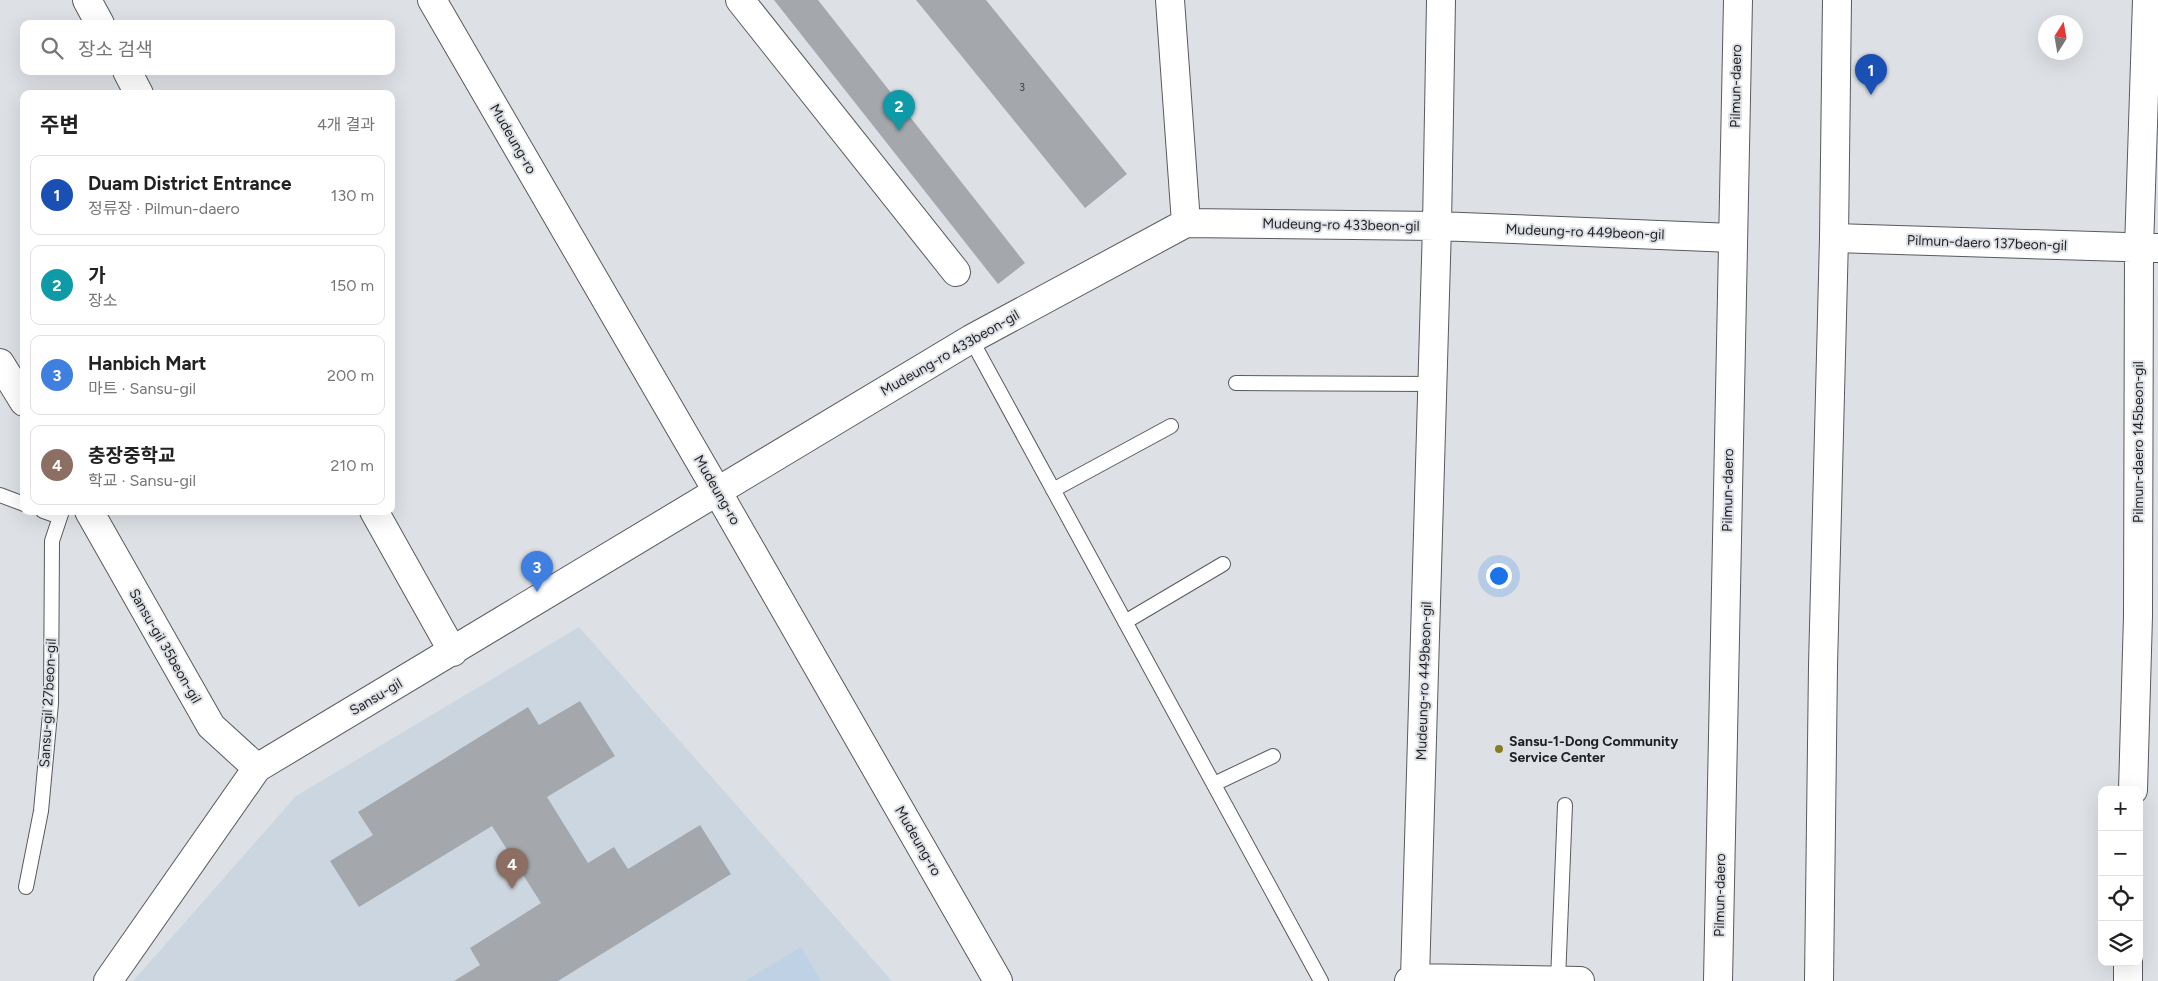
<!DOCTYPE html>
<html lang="ko">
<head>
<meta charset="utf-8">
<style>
	:root { --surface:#fff; --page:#f2f2f2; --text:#222; --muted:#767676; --line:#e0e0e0; --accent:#877c22 }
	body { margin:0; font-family:Figtree,"Noto Sans KR",sans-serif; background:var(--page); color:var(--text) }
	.controls { position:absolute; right:15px; bottom:15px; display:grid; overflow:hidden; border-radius:10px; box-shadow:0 5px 20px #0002 }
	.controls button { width:45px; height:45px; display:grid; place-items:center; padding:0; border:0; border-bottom:1px solid var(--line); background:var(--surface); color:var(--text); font:25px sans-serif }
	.compass { position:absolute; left:2038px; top:15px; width:45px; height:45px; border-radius:50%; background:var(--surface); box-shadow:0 5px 20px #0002; rotate:11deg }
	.you { position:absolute; left:1498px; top:575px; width:18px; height:18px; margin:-12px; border:4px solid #fff; border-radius:50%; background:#1a73e8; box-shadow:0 0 0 8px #1a73e833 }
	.badge { display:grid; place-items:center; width:32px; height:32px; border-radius:50%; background:var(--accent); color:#fff; font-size:16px; font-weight:700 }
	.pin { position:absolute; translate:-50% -41px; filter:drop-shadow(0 1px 2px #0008) }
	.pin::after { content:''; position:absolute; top:26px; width:18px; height:15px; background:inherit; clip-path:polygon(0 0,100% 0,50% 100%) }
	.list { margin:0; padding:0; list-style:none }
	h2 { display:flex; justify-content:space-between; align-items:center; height:65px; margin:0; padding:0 20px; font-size:21px }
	h2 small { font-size:16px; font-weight:400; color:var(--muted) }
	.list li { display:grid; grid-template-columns:32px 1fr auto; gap:15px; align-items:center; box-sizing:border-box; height:80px; margin:0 10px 10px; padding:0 10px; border:1px solid var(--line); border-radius:10px }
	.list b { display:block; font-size:19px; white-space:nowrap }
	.list p { margin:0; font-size:16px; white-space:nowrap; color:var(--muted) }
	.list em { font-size:16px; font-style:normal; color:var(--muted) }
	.icon { flex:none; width:28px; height:28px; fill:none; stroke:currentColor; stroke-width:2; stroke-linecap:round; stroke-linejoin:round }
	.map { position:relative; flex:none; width:2158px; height:981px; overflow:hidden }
	.search { position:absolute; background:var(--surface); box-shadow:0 5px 20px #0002; left:20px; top:20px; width:375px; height:55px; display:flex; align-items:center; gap:12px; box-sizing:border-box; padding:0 18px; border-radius:10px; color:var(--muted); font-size:19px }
	.panel { position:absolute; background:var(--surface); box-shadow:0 5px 20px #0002; left:20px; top:90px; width:375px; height:425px; border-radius:10px }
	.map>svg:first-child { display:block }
	.built { fill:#ccd6e1 }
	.green { fill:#bfd1e5 }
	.building { fill:#a4a8ad }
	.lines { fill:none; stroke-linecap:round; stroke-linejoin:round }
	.service-casing { stroke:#575b5f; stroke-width:16 }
	.minor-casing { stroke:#575b5f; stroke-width:30 }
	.tertiary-casing { stroke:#575b5f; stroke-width:30 }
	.primary-casing { stroke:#575b5f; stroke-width:30 }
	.service { stroke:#fff; stroke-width:14 }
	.minor { stroke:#fff; stroke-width:28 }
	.tertiary { stroke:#fff; stroke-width:28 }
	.primary { stroke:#fff; stroke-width:28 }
	.poi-dot { fill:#877c22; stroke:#dde1e6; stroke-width:2 }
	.labels { text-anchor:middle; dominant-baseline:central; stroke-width:4; stroke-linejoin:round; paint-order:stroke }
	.number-label { font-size:11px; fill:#404245 }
	.street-label { font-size:14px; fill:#1f2022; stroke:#dde1e6 }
	.poi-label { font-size:14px; font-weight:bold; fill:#1f2022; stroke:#dde1e6; text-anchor:start }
</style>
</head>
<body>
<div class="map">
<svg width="2158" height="981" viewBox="0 0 2158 981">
	<rect width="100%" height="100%" fill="#dde1e6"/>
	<path class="built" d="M579,627l313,354h-759l163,-185z"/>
	<path class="green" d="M801,947l20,34h-76z"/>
	<path class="building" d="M774,0h44l207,263 -27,21z
		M916,0h70l141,174 -42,34z
		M580,701l35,55 -68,41 41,66 26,-16 14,22 72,-44 31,49 -173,107h-104l26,-16 -10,-17 71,-45 -49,-77 -133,81 -29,-46 43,-26 -15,-23 170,-105 11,18z"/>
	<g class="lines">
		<g class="service-casing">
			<path id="service" d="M971,339l350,642
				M1236,383l197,1
				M1053,490l118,-64
				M0,495l24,9
				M43,511l17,6
				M1125,622l98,-58
				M1214,784l59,-28
				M26,887l15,-76 10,-108 1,-162 10,-30
				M1558,980l7,-175"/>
		</g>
		<g class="minor-casing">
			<path id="minor" d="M87,0l13,24
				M740,0l216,272
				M1170,0l16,223
				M127,71l12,23
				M1834,238l323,10
				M0,363l24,39
				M89,511l122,215 46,42
				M374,511l79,141
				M2133,790l5,-174 1,-367 8,-249
				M1415,978l22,-752 4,-226
				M108,981l149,-213 714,-429 215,-116 251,3 296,12
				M1409,981l6,-3 165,3
				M2128,981v-19"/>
		</g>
		<g class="tertiary-casing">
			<path id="tertiary" d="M432,0l285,491 281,490"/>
		</g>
		<g class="primary-casing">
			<path id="primary" d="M1718,981l20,-981
				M1819,981l4,-315 11,-428 3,-238"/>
		</g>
		<use href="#service" class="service"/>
		<use href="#minor" class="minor"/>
		<use href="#tertiary" class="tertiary"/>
		<use href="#primary" class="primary"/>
	</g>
	<circle class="poi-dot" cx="1499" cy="749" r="5"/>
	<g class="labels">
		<g class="number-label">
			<text x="1022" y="87">3</text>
		</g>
		<g class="street-label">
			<text transform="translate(1736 86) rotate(-89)">Pilmun-daero</text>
			<text transform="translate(513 139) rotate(60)">Mudeung-ro</text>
			<text transform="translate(1341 225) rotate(1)">Mudeung-ro 433beon-gil</text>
			<text transform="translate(1585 232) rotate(2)">Mudeung-ro 449beon-gil</text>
			<text transform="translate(1987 243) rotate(2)">Pilmun-daero 137beon-gil</text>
			<text transform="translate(950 353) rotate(-30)">Mudeung-ro 433beon-gil</text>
			<text transform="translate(2138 442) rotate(-90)">Pilmun-daero 145beon-gil</text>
			<text transform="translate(717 490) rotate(60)">Mudeung-ro</text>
			<text transform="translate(1728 490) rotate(-89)">Pilmun-daero</text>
			<text transform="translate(165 646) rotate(60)">Sansu-gil 35beon-gil</text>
			<text transform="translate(1424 681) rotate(-88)">Mudeung-ro 449beon-gil</text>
			<text transform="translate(376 697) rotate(-31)">Sansu-gil</text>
			<text transform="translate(48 703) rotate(-87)">Sansu-gil 27beon-gil</text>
			<text transform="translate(918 841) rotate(60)">Mudeung-ro</text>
			<text transform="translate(1720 895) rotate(-89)">Pilmun-daero</text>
		</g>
		<g class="poi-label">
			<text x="1509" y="741">Sansu-1-Dong Community<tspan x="1509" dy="16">Service Center</tspan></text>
		</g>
	</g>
</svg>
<div class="controls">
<button>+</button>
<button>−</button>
<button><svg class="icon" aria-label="locate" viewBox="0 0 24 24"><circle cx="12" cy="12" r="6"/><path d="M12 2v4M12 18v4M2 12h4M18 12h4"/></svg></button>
<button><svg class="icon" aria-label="layers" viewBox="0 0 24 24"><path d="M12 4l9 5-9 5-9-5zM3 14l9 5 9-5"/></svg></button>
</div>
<svg class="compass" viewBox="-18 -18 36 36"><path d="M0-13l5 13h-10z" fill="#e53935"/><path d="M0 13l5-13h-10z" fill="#767676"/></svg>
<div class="you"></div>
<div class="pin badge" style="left:1871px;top:95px;background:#1a4fb4">1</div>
<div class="pin badge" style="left:899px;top:131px;background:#0f9aa8">2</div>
<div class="pin badge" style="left:537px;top:592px;background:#3f7fe0">3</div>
<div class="pin badge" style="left:512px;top:889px;background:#8d6e63">4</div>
<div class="search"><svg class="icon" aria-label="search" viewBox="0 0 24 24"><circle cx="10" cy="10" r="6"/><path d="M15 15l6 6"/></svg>장소 검색</div>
<section class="panel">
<h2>주변<small>4개 결과</small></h2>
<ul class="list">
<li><span class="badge" style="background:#1a4fb4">1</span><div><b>Duam District Entrance</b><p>정류장 · Pilmun-daero</p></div><em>130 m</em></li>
<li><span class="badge" style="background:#0f9aa8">2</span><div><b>가</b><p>장소</p></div><em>150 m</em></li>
<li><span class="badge" style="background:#3f7fe0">3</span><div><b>Hanbich Mart</b><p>마트 · Sansu-gil</p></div><em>200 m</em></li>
<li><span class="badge" style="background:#8d6e63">4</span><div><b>충장중학교</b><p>학교 · Sansu-gil</p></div><em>210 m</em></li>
</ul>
</section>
</div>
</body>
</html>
